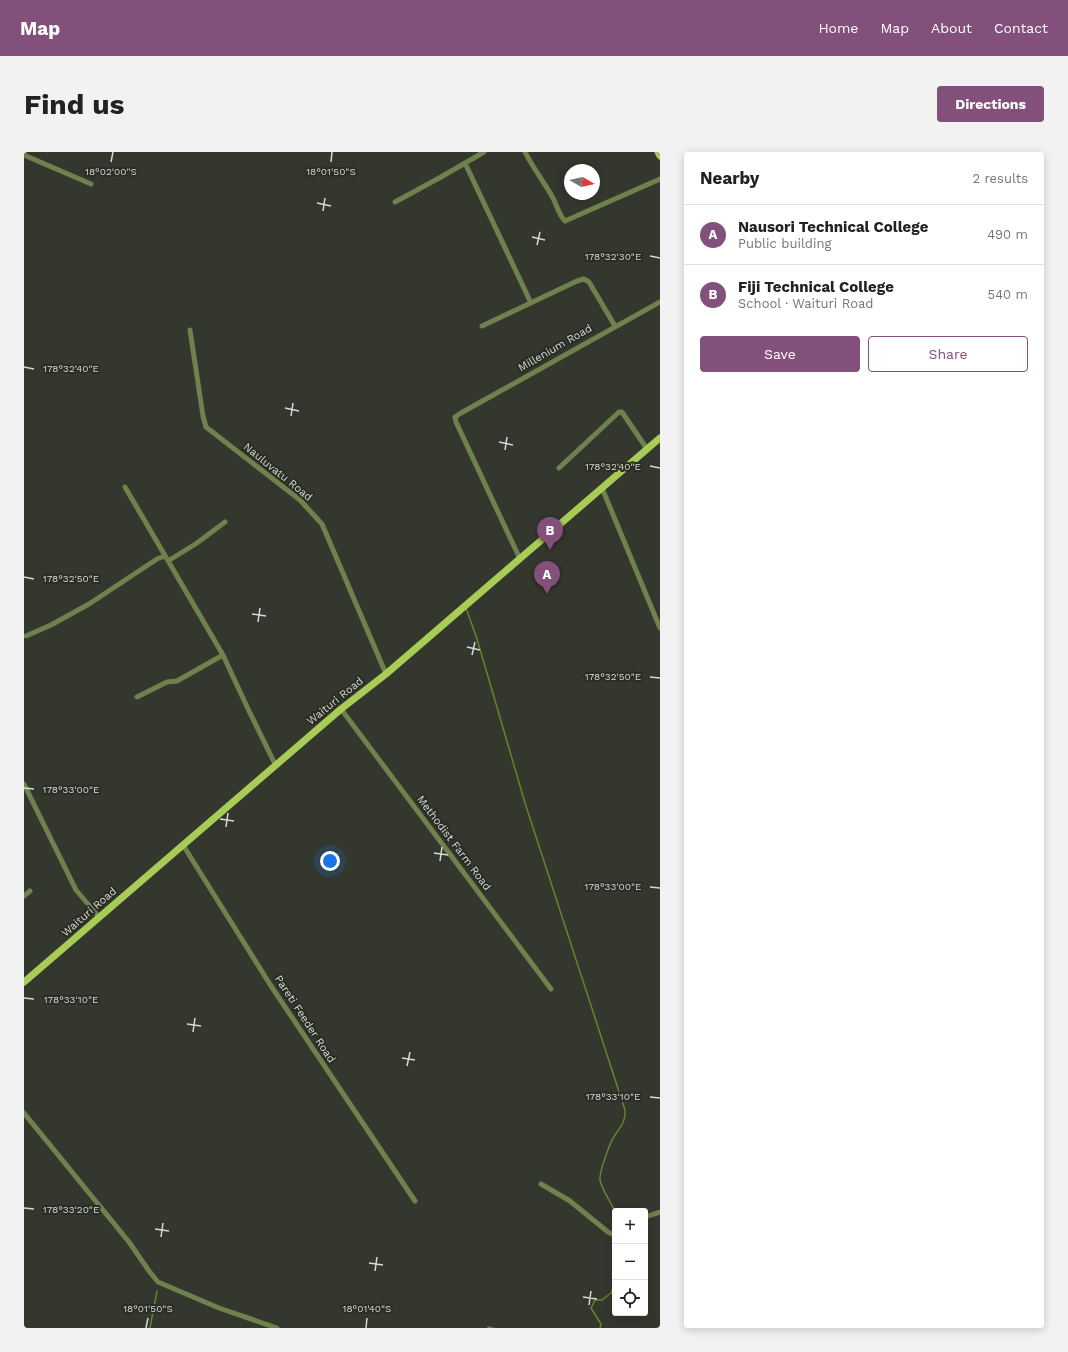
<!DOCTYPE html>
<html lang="en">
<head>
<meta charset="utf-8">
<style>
	:root { --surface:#fff; --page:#f2f2f2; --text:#222; --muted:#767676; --line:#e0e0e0; --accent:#834f7b }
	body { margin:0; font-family:"Work Sans",sans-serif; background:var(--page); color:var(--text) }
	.controls { position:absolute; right:12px; bottom:12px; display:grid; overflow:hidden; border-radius:4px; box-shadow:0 2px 10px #0003 }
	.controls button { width:36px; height:36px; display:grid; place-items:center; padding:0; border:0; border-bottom:1px solid var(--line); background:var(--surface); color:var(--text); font:20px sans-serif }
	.compass { position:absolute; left:540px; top:12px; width:36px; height:36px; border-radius:50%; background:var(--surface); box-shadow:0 2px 10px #0003; rotate:99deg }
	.you { position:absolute; left:306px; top:709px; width:14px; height:14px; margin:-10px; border:3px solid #fff; border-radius:50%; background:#1a73e8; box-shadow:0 0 0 6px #1a73e833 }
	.badge { display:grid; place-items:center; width:26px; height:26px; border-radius:50%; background:var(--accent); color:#fff; font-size:13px; font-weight:700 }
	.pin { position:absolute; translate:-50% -33px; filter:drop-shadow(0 1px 2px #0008) }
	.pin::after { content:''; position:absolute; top:21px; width:14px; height:12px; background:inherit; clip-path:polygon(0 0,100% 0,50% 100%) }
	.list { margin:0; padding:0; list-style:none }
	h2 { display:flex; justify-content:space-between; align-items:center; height:52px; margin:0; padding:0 16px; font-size:17px }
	h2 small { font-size:13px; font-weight:400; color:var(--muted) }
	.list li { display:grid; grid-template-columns:26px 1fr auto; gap:12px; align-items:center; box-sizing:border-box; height:60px; padding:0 16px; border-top:1px solid var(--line) }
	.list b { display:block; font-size:15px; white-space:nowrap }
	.list p { margin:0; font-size:13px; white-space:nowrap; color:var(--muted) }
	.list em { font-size:13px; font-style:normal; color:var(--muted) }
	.actions { display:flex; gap:8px; padding:12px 16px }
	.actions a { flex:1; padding:9px 0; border:1px solid var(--accent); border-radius:4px; text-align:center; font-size:14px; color:var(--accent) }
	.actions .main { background:var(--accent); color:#fff }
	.icon { flex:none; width:22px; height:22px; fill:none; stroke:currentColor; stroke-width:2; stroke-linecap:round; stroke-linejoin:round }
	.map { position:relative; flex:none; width:636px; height:1176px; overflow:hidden; border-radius:4px }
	header { display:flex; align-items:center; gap:24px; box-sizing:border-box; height:56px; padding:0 20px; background:var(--accent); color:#fff }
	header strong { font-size:19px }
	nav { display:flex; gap:22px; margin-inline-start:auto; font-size:14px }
	.intro { display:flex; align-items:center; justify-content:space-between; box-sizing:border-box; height:96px; padding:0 24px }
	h1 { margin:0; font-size:28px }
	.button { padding:10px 18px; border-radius:4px; background:var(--accent); color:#fff; font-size:14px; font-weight:700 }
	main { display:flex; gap:24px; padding:0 24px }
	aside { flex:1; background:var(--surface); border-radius:4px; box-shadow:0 2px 10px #0003 }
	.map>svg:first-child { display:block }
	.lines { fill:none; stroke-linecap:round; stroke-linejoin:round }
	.stream { stroke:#69822b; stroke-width:1.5 }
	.minor { stroke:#6f814c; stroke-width:5 }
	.major { stroke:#a9cc56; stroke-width:7 }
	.ticks { fill:none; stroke:#d7dad4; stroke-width:1.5 }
	.labels { text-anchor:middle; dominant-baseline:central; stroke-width:4; stroke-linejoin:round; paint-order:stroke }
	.street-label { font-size:11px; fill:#d7dad4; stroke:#2a2d24 }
	.ticks-label { font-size:10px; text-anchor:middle; fill:#d7dad4; stroke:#2a2d24; stroke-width:4; stroke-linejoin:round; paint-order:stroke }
</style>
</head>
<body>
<header>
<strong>Map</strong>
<nav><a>Home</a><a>Map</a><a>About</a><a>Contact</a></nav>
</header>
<div class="intro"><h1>Find us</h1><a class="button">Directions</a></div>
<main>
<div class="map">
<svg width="636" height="1176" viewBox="0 0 636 1176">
	<rect width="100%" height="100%" fill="#34372e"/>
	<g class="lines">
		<path class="stream" d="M442,456l11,31 48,164 100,307c1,11 -4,16 -10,25 -5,7 -16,37 -15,45 2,10 10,21 15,31
			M126,1176l7,-37
			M464,1176v-1l5,1
			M576,1176l1,-4 -10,-16 4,-8h7l9,-7 4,-10"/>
		<path class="minor" d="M501,0c8,16 19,30 28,46 4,8 6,17 12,23l95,-42
			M0,3l67,29
			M441,11l66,140
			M371,50l46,-25 43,-25
			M458,174l95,-45 7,-2 5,3 26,44
			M166,178l13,86 3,11 94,73 22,24 64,150
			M535,316l60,-56h3l2,3 23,34
			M101,335l98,168 26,56 27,55
			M578,336l58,140
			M496,407l-64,-137 -1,-5 6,-4 199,-111
			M144,409l29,-18 28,-21
			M2,484l25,-11 38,-21 68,-45 8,-3
			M113,545l30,-15 10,-1 46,-26
			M317,557l210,280
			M0,632l52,106 23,27
			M159,693l88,141 144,215
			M0,744l6,-5
			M0,961l105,129 20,29 9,11 61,26 58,20
			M517,1032l29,17 38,31 4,2 3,-1
			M621,1065l15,-5"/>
		<path class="major" d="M634,0l2,4
			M0,830l317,-273 45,-35 274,-236"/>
	</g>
	<path class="ticks" d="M87,10l2,-10M307,10l1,-10M293,51l14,3M299,59l2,-13M508,85l13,3M513,93l3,-13M626,104l10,2M0,215l10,2M261,256l14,3M267,264l2,-13M475,290l14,3M481,298l2,-13M626,314l10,2M0,425l10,2M228,462l14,2M234,470l2,-14M443,495l13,3M448,503l3,-13M626,525l10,1M0,636l10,1M196,667l14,2M202,675l2,-14M410,701l14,2M416,709l2,-14M626,735l10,1M0,846l10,1M163,872l14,2M169,880l2,-14M378,906l13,2M383,914l3,-14M626,945l10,1M0,1056l10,1M131,1077l14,2M137,1085l2,-14M345,1111l14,2M351,1119l2,-14M559,1145l14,2M565,1153l2,-14M122,1176l2,-10M342,1176l1,-10"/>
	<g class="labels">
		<g class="street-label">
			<text transform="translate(531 196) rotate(-30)">Millenium Road</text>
			<text transform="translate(254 320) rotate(39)">Nauluvatu Road</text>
			<text transform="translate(311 549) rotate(-39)">Waituri Road</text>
			<text transform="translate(430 691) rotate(53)">Methodist Farm Road</text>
			<text transform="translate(65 760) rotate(-41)">Waituri Road</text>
			<text transform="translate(281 867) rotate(57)">Pareti Feeder Road</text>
		</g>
	</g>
	<g class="ticks-label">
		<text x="87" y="23">18°02'00"S</text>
		<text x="307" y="23">18°01'50"S</text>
		<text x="589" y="108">178°32'30"E</text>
		<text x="47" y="220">178°32'40"E</text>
		<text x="589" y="318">178°32'40"E</text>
		<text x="47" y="430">178°32'50"E</text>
		<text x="589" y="528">178°32'50"E</text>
		<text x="47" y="641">178°33'00"E</text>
		<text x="589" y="738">178°33'00"E</text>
		<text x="47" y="851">178°33'10"E</text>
		<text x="589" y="948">178°33'10"E</text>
		<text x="47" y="1061">178°33'20"E</text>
		<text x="124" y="1160">18°01'50"S</text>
		<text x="343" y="1160">18°01'40"S</text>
	</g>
</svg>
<div class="controls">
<button>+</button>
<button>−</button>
<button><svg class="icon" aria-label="locate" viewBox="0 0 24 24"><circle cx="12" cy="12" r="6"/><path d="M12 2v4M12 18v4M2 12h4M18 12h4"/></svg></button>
</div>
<svg class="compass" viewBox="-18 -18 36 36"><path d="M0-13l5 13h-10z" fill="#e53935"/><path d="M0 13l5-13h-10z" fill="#767676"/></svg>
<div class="you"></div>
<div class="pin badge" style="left:523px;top:442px">A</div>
<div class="pin badge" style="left:526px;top:398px">B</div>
</div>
<aside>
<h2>Nearby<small>2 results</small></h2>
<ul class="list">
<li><span class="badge">A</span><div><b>Nausori Technical College</b><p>Public building</p></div><em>490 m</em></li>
<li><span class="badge">B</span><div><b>Fiji Technical College</b><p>School · Waituri Road</p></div><em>540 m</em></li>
</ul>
<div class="actions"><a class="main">Save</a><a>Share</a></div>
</aside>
</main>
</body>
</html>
